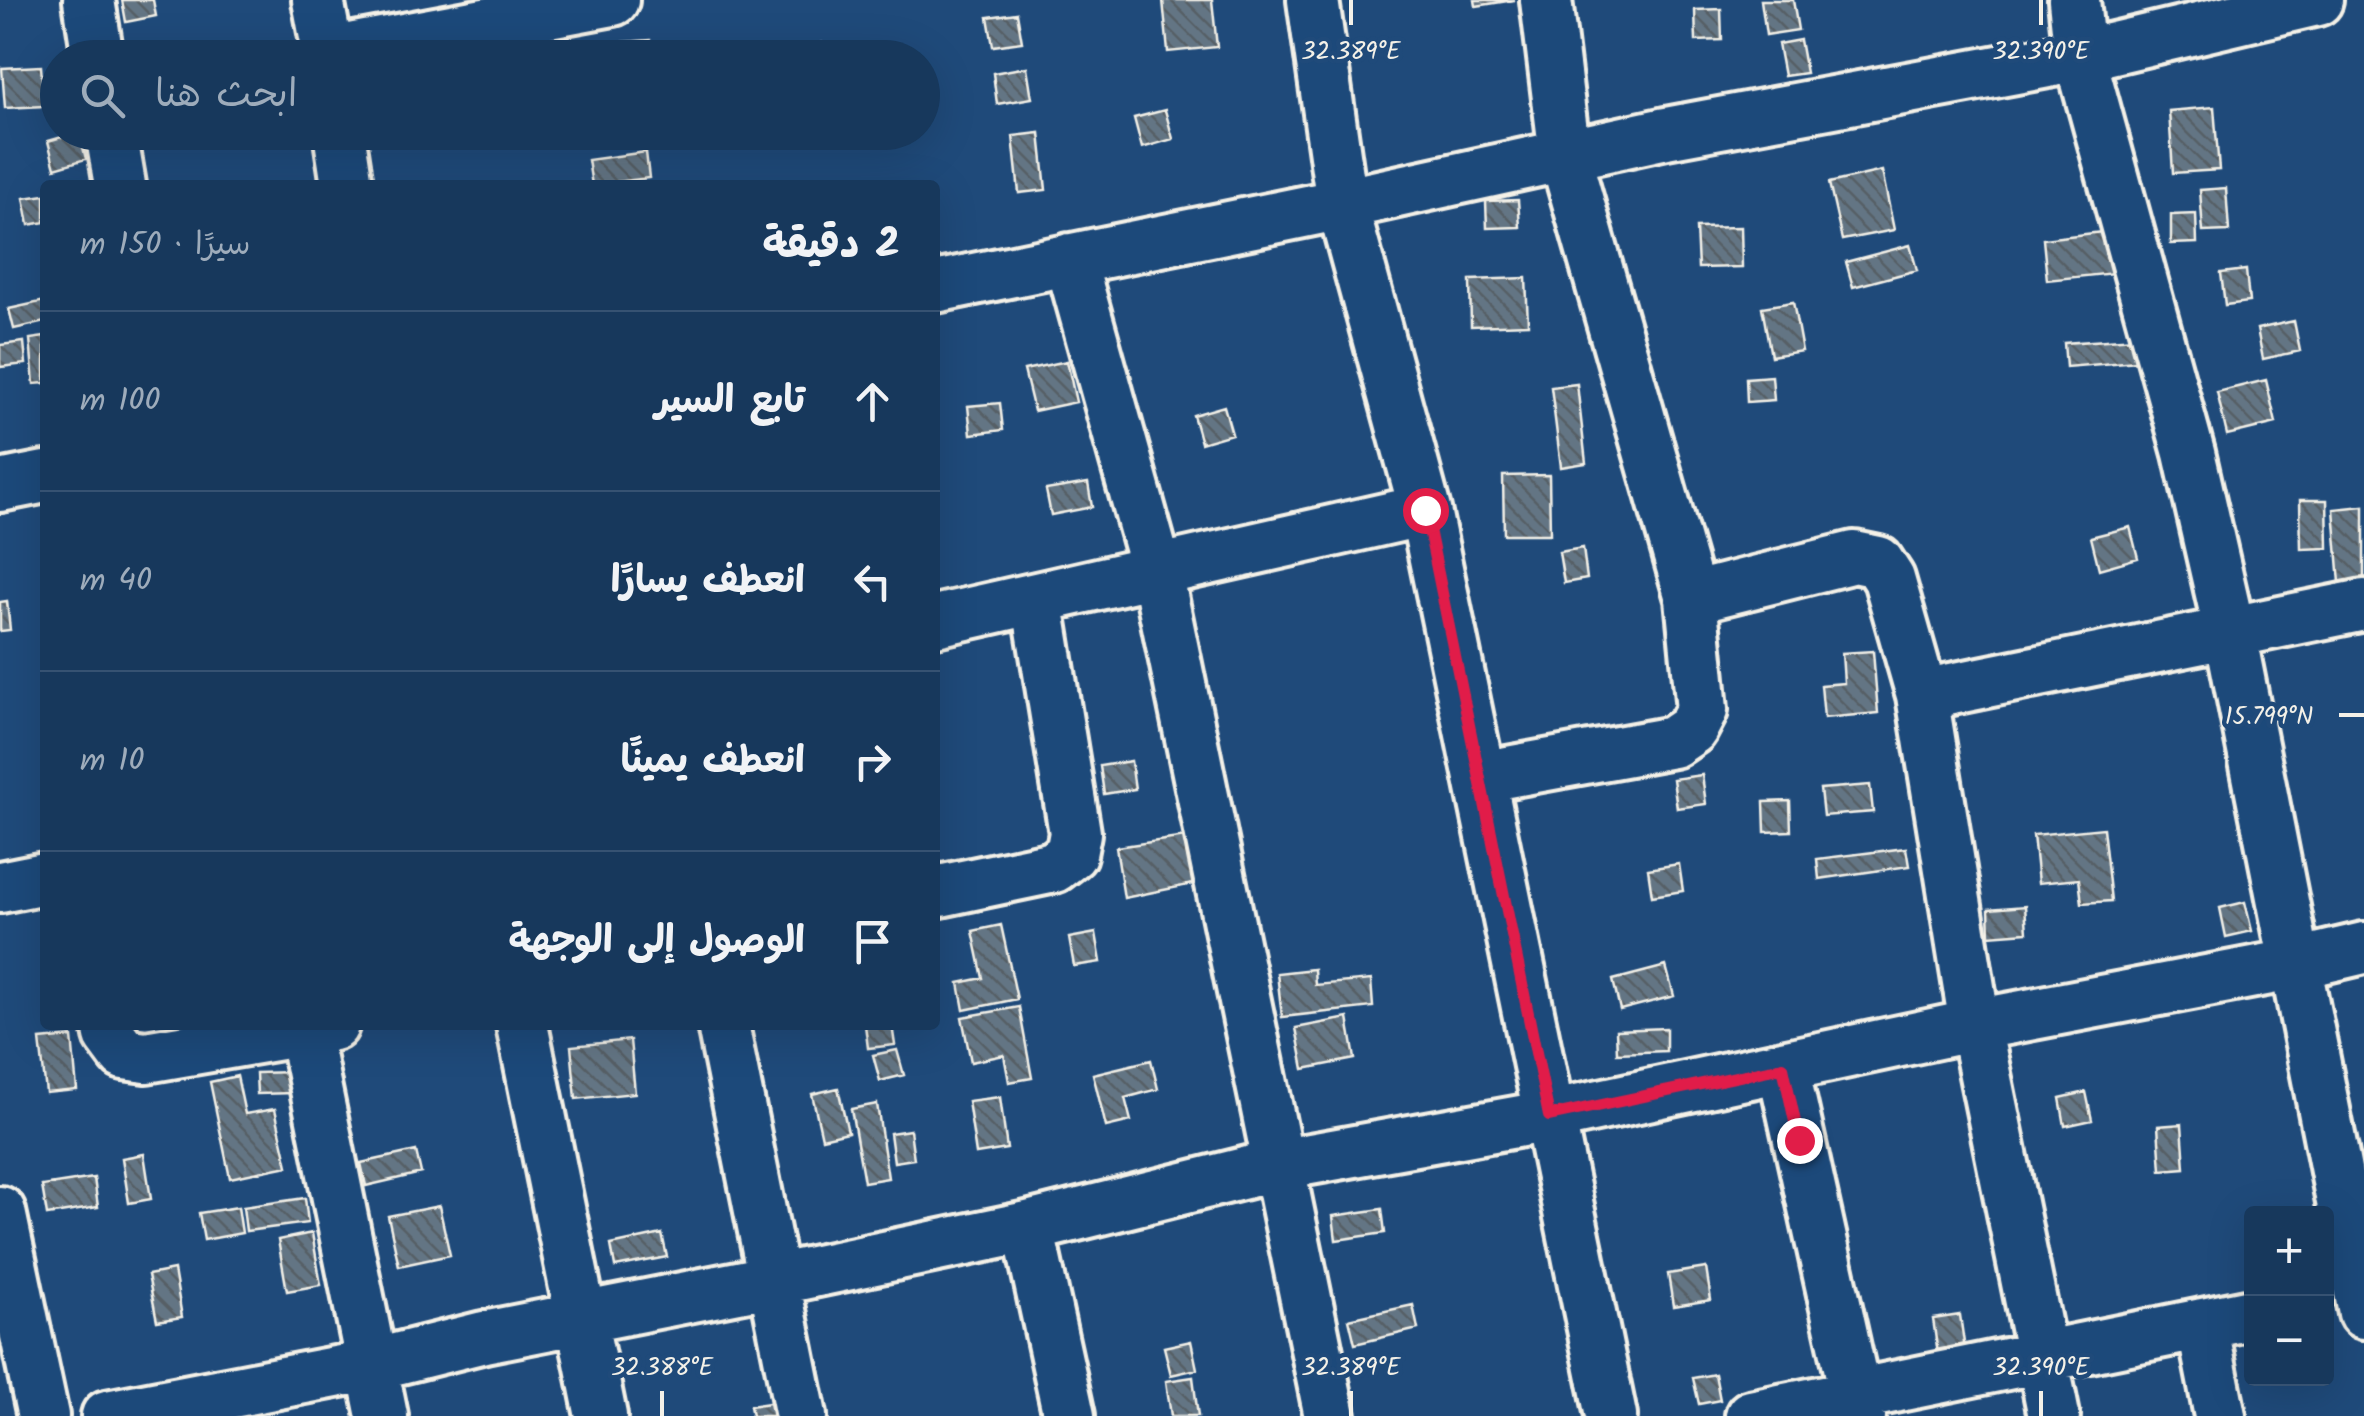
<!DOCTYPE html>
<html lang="ar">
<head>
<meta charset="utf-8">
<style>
	:root { --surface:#17385c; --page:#244365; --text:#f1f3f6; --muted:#9eacbb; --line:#365272 }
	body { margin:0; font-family:Kalam,"Playpen Sans Arabic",sans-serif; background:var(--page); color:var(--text); direction:rtl }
	.controls { position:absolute; right:30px; bottom:30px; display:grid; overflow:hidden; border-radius:10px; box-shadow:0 10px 40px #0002 }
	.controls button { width:90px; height:90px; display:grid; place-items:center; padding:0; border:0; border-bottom:2px solid var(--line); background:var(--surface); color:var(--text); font:50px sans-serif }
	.stop { position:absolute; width:30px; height:30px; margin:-22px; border:8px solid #e11d48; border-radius:50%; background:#fff }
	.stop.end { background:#e11d48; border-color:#fff; box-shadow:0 2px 10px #0008 }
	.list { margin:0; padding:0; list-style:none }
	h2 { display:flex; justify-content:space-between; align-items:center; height:130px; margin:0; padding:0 40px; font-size:42px }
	h2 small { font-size:32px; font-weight:400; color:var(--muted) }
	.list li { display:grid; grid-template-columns:65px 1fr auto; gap:30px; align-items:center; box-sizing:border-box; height:180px; padding:0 40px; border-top:2px solid var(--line) }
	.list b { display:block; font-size:38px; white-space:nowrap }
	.list em { font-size:32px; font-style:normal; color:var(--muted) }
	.icon { flex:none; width:55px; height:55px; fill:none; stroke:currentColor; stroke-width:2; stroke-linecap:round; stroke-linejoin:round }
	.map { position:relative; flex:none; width:2364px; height:1416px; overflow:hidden; direction:ltr }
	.search { position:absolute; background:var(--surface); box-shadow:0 10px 40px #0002; left:40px; top:40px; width:900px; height:110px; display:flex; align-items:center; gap:25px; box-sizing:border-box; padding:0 35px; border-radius:55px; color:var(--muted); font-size:38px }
	.panel { position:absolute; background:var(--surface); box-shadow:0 10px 40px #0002; left:40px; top:180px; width:900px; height:850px; border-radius:10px; direction:rtl }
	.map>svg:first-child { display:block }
	.building { fill:url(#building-back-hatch); stroke:#f4f1e8; stroke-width:2.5 }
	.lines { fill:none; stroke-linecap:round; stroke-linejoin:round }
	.minor-casing { stroke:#f4f1e8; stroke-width:58 }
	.minor { stroke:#1f4a7a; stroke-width:50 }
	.route { stroke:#e11d48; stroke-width:12 }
	.ticks { fill:none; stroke:#f4f1e8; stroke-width:4 }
	.ticks-label { font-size:25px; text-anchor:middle; fill:#f4f1e8; stroke:#1f4a7a; stroke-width:9; stroke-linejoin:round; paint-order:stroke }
</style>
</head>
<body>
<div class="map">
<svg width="2364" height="1416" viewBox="0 0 2364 1416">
	<defs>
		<pattern id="building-back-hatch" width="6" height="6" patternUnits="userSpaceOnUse" patternTransform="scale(2.5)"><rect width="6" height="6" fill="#647584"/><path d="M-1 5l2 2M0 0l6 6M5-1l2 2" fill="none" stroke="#565e65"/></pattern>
	</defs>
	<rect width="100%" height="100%" fill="#1f4a7a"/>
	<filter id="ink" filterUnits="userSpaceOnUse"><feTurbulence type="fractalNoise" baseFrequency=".01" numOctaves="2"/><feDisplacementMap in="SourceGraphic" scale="20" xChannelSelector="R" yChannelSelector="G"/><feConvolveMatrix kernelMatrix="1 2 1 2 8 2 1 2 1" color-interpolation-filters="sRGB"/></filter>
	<g filter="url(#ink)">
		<path class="building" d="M122,0h31l3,16 -30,6z
			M1163,0h49l5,47 -49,5z
			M1475,0h39l-38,6z
			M1761,0h32l5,30 -32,5z
			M1721,9l1,31 -26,1 -1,-31z
			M1017,13l5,29 -29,4 -5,-29z
			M650,40l1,18h-26l-1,-16z
			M1800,40l6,33 -22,3 -6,-32z
			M822,43l2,15h-27l-1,-11z
			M41,66l3,40 -39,2 -3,-40z
			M1027,67l5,31 -35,6 -4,-31z
			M2214,107l5,63 -46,3 -4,-62z
			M1165,110l8,29 -31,9 -8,-30z
			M79,132l7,27 -31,9 -7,-27z
			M487,132h28l2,11 -28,4z
			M581,132h51l1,8 -51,6z
			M1040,133l6,57 -27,3 -6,-57z
			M646,152l3,26 -57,7 -4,-25z
			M1882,171l12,59 -52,10 -13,-57z
			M2226,188l3,43 -26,1 -3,-42z
			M45,195v27l-16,3 -5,-27z
			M1518,200l2,27 -33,1 -1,-27z
			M2196,214l1,29 -26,1v-29z
			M1741,227l1,40 -44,1 -2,-40z
			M2111,231l4,42 -68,7 -4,-41z
			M1910,245l7,25 -64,17 -7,-25z
			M2246,270l3,32 -24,3 -4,-32z
			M1526,278l2,46 -57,2 -1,-46z
			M45,301v21l-31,7 -5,-20z
			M1793,302l9,49 -31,5 -9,-49z
			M2294,321l6,30 -37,8 -6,-30z
			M45,337v46l-11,1 -4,-45z
			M2135,338l2,23 -71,6 -2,-24z
			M24,342l2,22 -26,3v-22z
			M1067,361l9,41 -42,9 -10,-41z
			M1772,376l2,24 -27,2 -1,-24z
			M2266,380l10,43 -49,12 -10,-43z
			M1577,384l9,79 -25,4 -10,-80z
			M1000,403l3,27 -32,4 -3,-28z
			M1224,406l8,28 -31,9 -8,-28z
			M1549,475l1,59h-46l-1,-58z
			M1088,483l4,24 -41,8 -5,-25z
			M2300,500h27l1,48 -27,1z
			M2364,506v75l-24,2 -6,-74z
			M2130,527l8,31 -39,11 -8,-32z
			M1583,548l4,31 -23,4 -5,-31z
			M7,601l3,29 -10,1v-29z
			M1873,651l5,62 -54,5 -3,-33 23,-2 -2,-30z
			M1131,761l4,28 -31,5 -4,-28z
			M1702,775l4,29 -29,4 -4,-29z
			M1870,785l3,27 -50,4 -3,-27z
			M1790,801l1,30 -26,1 -1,-30z
			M2103,828l8,73 -29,2 -3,-24 -41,4 -5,-48z
			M1186,837l7,47 -69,14 -8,-51z
			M1906,848l3,18 -90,13 -2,-20z
			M1679,864l4,27 -31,5 -4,-27z
			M2245,902l7,29 -26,6 -6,-29z
			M2025,906l2,26 -37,3 -1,-26z
			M1001,925l16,74 -53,11 -5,-27 24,-5 -10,-47z
			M1096,933l5,29 -27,4 -5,-28z
			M1666,966l8,30 -54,14 -7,-30z
			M1314,969l1,16 56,-5 2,27 -91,10 -5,-44z
			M1019,1007l13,71 -23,4 -5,-27 -33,7 -9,-45z
			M1348,1018l7,41 -51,10 -8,-41z
			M865,1025h27l3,20 -27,3z
			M1666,1028v23l-49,2 -1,-23z
			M72,1037l5,53 -31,3 -6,-53z
			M630,1040l5,53 -59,6 -5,-53z
			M897,1050l7,25 -24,6 -7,-26z
			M1151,1060l7,29 -33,9 6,23 -25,6 -13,-53z
			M295,1072v21l-38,1 -1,-21z
			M237,1076l8,38 30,-5 13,57 -58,12 -20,-96z
			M838,1088l10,44 -26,6 -10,-44z
			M2086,1092l6,28 -27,6 -5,-28z
			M1000,1097l7,52 -31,5 -8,-53z
			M877,1104l11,74 -24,4 -13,-73z
			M2182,1124l3,44 -24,2 -3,-44z
			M910,1130l4,29 -20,3 -4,-29z
			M416,1151l5,22 -55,13 -5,-23z
			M144,1154l7,45 -22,4 -7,-45z
			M94,1178l4,29 -51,8 -5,-29z
			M305,1198l3,25 -62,8 -3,-24z
			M439,1206l11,49 -51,11 -11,-50z
			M238,1207l4,26 -38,7 -5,-27z
			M1382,1209l3,24 -49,7 -3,-24z
			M312,1233l9,52 -34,6 -9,-51z
			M662,1234l5,23 -52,10 -4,-22z
			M1706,1268l5,32 -38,6 -5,-32z
			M174,1270l8,47 -25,4 -9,-46z
			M1413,1305l5,24 -63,15 -6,-25z
			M1960,1315l5,35 -27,4 -5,-35z
			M1191,1341l6,28 -26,6 -7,-28z
			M1715,1374l5,26 -21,4 -6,-26z
			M1193,1377l5,39h-27l-5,-35z
			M776,1402l2,14h-26l-2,-10z"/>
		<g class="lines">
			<g class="minor-casing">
				<path id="minor" d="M89,0l9,58
					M318,0l11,58
					M1313,0l29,204 83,306 186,906
					M2074,0l6,56 109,397 41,180 134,680
					M328,53l285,-53
					M111,132l9,53
					M339,132l8,53
					M1070,259l87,313 173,844
					M935,287l407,-83 324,-71 414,-77 237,-56
					M0,486l45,-9
					M1691,598l163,-41 24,5 11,17 33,116 53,330 79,391
					M935,621l490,-111
					M1922,695l442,-90
					M1480,777l193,-35 19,-13 10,-19 -11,-112 -126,-442 -19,-156
					M0,887l45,-9
					M935,892l119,-25 17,-13 4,-21 -38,-235
					M108,1025l2,10 14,19 22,3 187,-32
					M303,1025l79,391
					M522,1025l79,391
					M723,1025l78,391
					M1783,1067l77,349
					M0,1212l43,204
					M1028,1227l41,189
					M2202,1324l18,92
					M107,1416l265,-51 112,-28 290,-57 254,-53 249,-62 272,-49 426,-91 321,-61 68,-16
					M1751,1416l501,-102"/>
			</g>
			<use href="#minor" class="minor"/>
		</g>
	</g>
	<g class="lines" filter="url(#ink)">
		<path class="route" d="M1425,510l124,606 234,-49 16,73"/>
	</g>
	<path class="ticks" d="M1351,0v25M2041,0v25M2339,715h25M662,1391v25M1351,1391v25M2041,1391v25"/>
	<g class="ticks-label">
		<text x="1351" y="59">32.389°E</text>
		<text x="2041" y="59">32.390°E</text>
		<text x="2269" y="724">15.799°N</text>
		<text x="662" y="1375">32.388°E</text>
		<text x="1351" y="1375">32.389°E</text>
		<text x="2041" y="1375">32.390°E</text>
	</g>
</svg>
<div class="controls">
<button>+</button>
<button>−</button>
</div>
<div class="stop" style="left:1425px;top:510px"></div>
<div class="stop end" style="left:1799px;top:1140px"></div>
<div class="search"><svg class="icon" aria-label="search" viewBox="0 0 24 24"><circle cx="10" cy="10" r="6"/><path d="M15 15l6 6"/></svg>ابحث هنا</div>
<section class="panel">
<h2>2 دقيقة<small>سيرًا · 150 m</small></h2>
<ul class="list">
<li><svg class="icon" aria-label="ahead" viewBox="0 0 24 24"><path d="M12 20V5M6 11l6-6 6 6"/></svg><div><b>تابع السير</b></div><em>100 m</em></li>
<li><svg class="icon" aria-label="left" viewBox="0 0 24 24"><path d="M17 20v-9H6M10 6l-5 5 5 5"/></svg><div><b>انعطف يسارًا</b></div><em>40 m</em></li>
<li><svg class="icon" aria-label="right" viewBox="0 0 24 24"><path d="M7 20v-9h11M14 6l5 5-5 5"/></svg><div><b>انعطف يمينًا</b></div><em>10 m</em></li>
<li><svg class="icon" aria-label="arrive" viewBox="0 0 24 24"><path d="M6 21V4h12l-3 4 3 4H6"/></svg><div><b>الوصول إلى الوجهة</b></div></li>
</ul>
</section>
</div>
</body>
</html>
